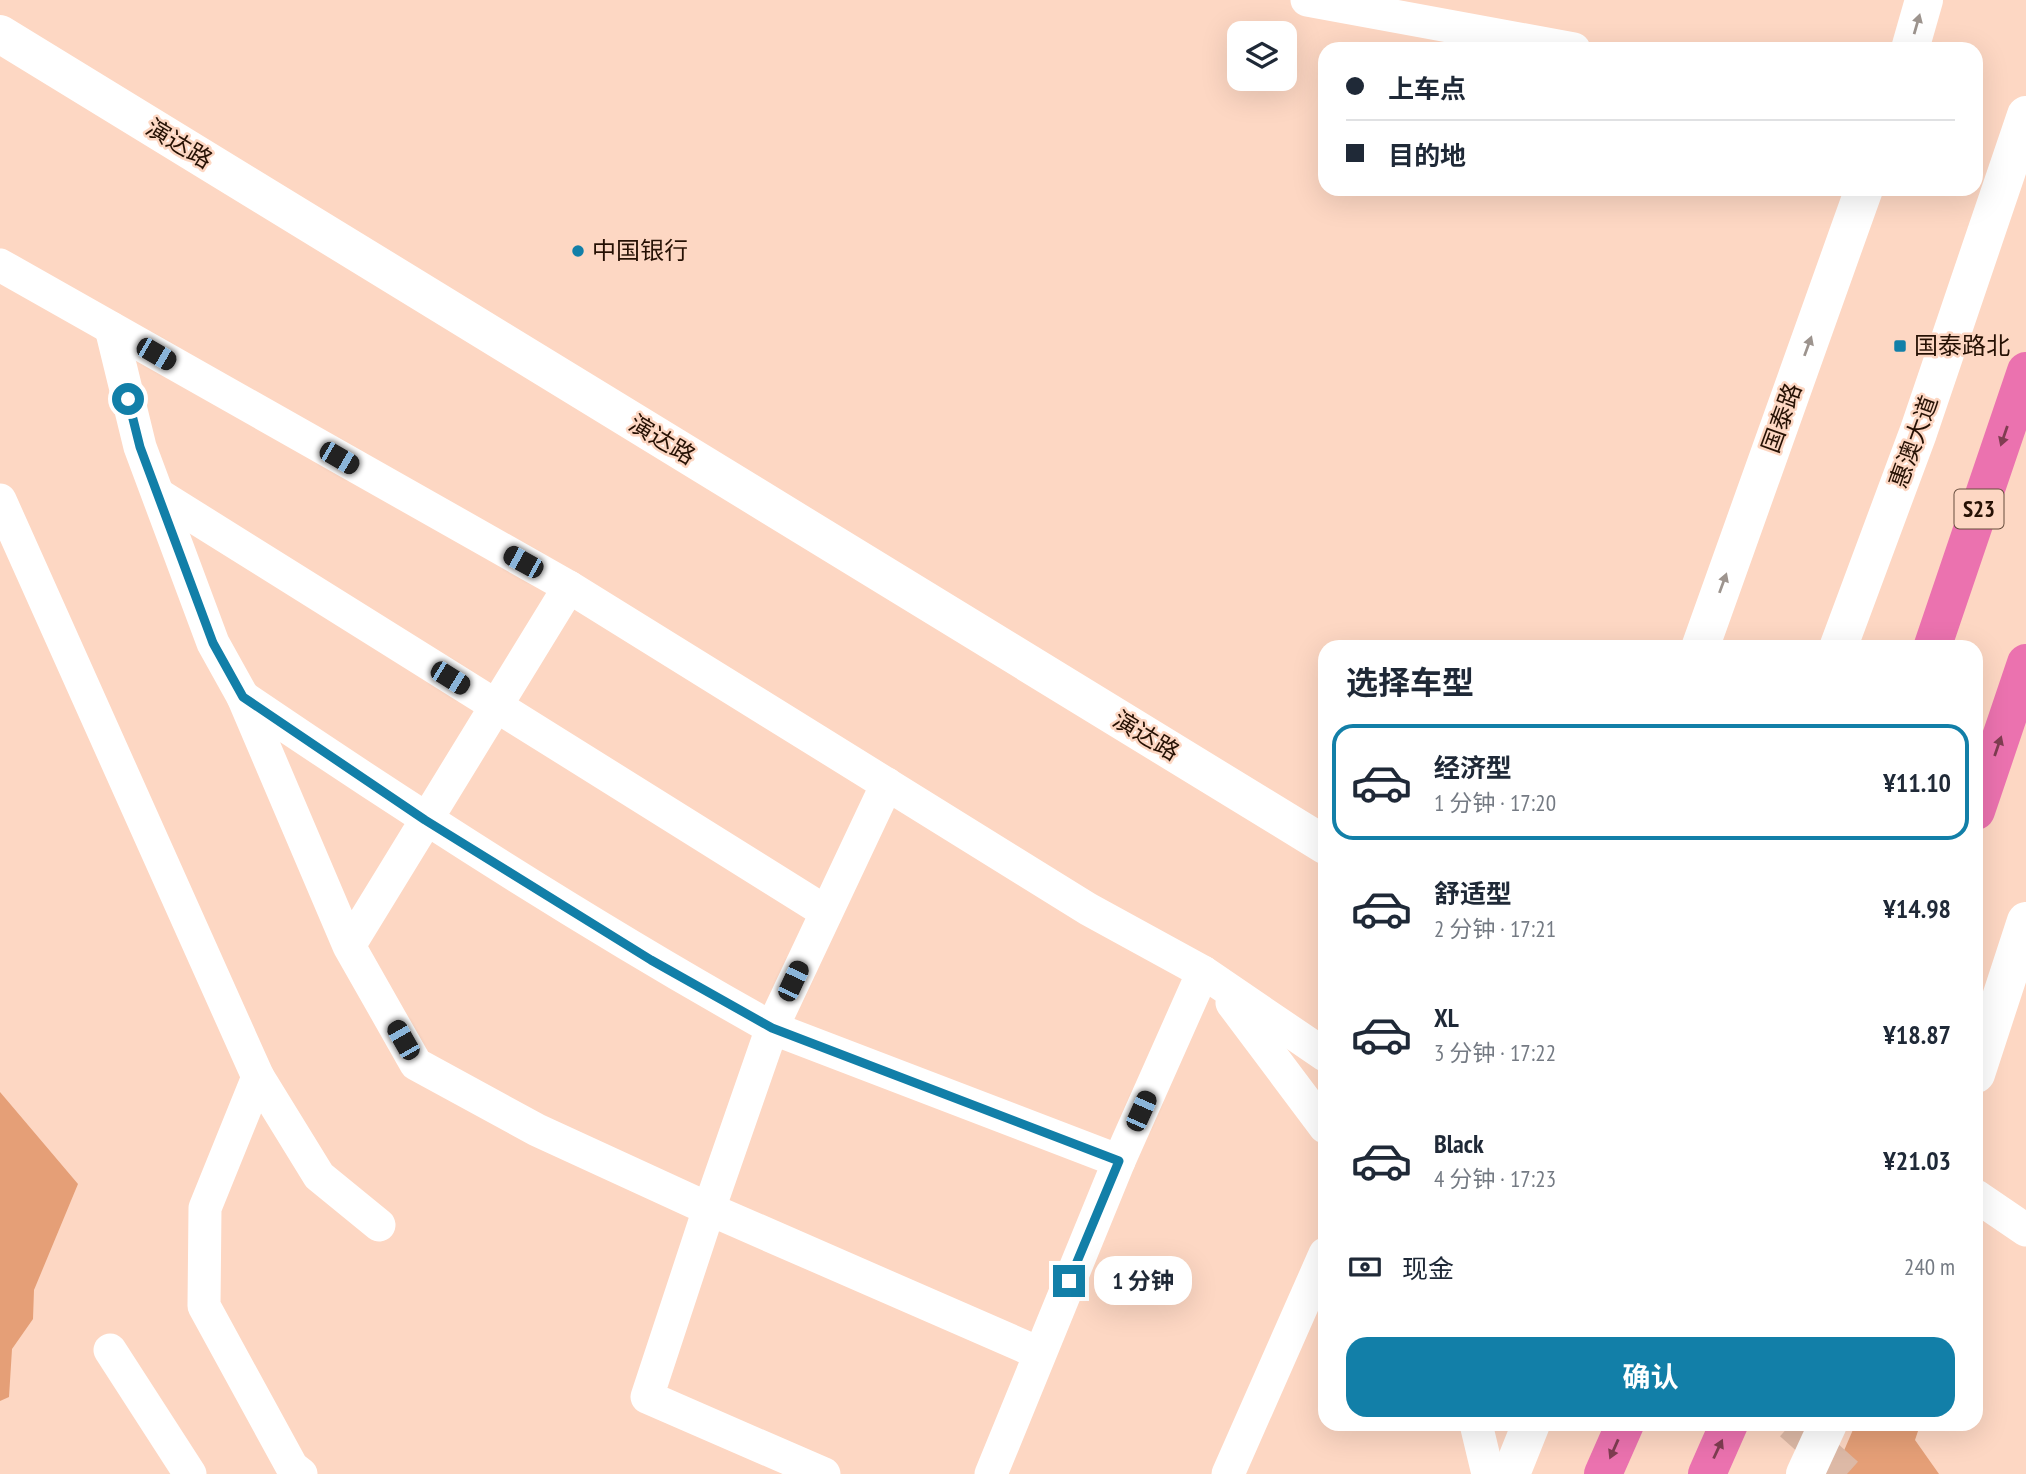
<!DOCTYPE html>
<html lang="zh">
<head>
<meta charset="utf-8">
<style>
	:root { --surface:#fff; --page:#f6f6f7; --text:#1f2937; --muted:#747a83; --line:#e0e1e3; --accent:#127fa8 }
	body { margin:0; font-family:"PT Sans Narrow","Noto Sans SC",sans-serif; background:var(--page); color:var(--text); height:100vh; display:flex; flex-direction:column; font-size:26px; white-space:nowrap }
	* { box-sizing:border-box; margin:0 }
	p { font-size:23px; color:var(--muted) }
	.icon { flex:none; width:38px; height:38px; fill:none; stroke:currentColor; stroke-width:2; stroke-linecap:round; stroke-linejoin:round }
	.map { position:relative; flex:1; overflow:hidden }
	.drawer { position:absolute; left:1318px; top:640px; width:665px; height:791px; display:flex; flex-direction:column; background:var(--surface); border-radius:21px; box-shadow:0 7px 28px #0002 }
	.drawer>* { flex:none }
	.top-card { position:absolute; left:1318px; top:42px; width:665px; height:154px; border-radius:21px; box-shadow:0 7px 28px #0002; display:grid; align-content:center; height:154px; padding:0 28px; background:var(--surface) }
	.buttons { position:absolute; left:1227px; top:21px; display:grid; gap:14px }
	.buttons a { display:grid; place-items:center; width:70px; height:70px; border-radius:14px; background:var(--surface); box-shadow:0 7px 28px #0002; font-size:35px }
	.end { position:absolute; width:32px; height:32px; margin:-16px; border:9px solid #127fa8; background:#fff; box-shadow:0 0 0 4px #fff }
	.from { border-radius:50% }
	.bubble { position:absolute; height:49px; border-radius:21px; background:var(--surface); box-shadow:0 7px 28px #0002; font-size:23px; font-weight:700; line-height:49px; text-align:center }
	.car { position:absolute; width:21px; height:42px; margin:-21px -10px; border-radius:9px; box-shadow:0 0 5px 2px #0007; background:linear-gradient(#222 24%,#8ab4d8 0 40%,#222 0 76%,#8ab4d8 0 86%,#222 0) }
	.top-card b { display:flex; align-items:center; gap:24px; height:66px; font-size:26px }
	.top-card b+b { border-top:2px solid var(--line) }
	.top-card i { width:18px; height:18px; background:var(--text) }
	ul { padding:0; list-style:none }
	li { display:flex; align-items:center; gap:21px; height:116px; margin:0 14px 10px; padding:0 14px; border:4px solid transparent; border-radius:21px }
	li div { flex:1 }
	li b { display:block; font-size:26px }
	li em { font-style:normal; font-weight:700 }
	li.active { border-color:var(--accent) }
	li>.icon { width:63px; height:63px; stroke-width:1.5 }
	h2 { padding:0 28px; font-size:32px; line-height:84px }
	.pay { display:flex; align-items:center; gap:18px; height:77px; padding:0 28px; font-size:26px }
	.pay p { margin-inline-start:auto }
	.cta { display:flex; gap:14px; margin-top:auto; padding:14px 28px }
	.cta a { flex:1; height:80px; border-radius:21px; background:var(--accent); color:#fff; font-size:28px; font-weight:700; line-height:80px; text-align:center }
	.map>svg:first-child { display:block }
	.green { fill:#e59f77 }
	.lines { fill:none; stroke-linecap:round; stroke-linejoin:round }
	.street-tunnel { stroke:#ddb9a6; stroke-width:33; stroke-dasharray:33 17; stroke-linecap:butt }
	.street { stroke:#fff; stroke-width:33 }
	.secondary { stroke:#fff; stroke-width:38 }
	.highway { stroke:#eb72af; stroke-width:38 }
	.oneway { fill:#9d948e }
	.oneway2 { fill:#7f3d51 }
	.route { stroke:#127fa8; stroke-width:9 }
	.poi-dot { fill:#127fa8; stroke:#fdd7c3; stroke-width:2.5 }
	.labels { text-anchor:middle; stroke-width:5; stroke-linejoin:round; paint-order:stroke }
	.shield { fill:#fdd7c3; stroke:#664c3d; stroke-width:2 }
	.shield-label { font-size:23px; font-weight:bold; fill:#261104 }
	.street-label { font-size:24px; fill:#261104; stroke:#fdd7c3 }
	.poi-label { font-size:24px; fill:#261104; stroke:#fdd7c3; text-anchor:start }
</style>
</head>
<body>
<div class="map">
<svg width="2026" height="1474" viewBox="0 0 2026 1474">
	<rect width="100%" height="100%" fill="#fdd7c3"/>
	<g class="green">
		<path d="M0,1092L78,1184L34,1290L33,1319L12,1349L9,1397L0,1401Z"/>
		<path d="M1855,1425H1920L1915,1440L1939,1474H1834Z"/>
	</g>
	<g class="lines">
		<path class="street-tunnel" d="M1791,1424L1847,1474"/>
		<g class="street">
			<path d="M1307,0L1574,49"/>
			<path d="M0,265L569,587L1088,909L1203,972L1325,1055"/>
			<path d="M111,328L140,447L213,643L243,697"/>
			<path d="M159,495L826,912"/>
			<path d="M0,500L258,1077L205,1208L204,1306L292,1467L301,1474"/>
			<path d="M887,784L772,1028L1119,1161"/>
			<path d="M349,946L416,1064L537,1130L709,1209L772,1028C590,926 415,814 243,697L349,946L569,587"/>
			<path d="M1232,1003L1325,1127"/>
			<path d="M258,1077L319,1176L379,1225"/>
			<path d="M1976,1196L2026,1230"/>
			<path d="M110,1350L190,1474"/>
			<path d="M1476,1424L1488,1474"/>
			<path d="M824,1474L647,1397L709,1209L1039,1353"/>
			<path d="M991,1474L1119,1161L1203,972"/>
			<path d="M1228,1474L1325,1254"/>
		</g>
		<g class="secondary">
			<path d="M0,34L1325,845"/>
			<path d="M1910,49L1924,0"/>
			<path d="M1700,648L1864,189"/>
			<path d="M1838,648L1918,433L2026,115"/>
			<path d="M1976,1074L2026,921"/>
			<path d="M1511,1474L1531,1424"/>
			<path d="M1805,1474L1828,1424"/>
		</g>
		<g class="highway">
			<path d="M1932,648L2026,371"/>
			<path d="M1976,811L2026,663"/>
			<path d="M1603,1474L1625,1424"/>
			<path d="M1707,1474L1729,1424"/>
		</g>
	</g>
	<defs><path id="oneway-solid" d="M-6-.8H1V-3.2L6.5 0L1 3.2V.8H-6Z" transform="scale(1.75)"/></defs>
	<g class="oneway">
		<use href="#oneway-solid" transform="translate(1917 24) rotate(-74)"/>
		<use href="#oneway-solid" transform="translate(1808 346) rotate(-70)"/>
		<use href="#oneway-solid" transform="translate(1723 583) rotate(-70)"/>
	</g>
	<g class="oneway2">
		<use href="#oneway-solid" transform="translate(2004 436) rotate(109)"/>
		<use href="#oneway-solid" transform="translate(1998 746) rotate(-71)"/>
		<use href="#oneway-solid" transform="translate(1614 1449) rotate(114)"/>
		<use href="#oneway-solid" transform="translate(1718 1449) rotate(-65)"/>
	</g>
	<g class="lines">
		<path class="route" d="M128,399L140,447L213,643L243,697L425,820L651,960L772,1028L1119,1161L1069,1281"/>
	</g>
	<g class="poi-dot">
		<circle cx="578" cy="251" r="7"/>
		<rect x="1893" y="339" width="14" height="14" rx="3.5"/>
	</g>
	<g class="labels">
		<rect class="shield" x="1954.5" y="489.5" width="49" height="39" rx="5"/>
		<g class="shield-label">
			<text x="1979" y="517">S23</text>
		</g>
		<g class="street-label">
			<text transform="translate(179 144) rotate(31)" y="8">演达路</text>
			<text transform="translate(1782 418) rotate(-70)" y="8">国泰路</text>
			<text transform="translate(662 440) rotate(31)" y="8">演达路</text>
			<text transform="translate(1914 442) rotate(-70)" y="8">惠澳大道</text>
			<text transform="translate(1146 736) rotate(31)" y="8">演达路</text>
		</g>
		<g class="poi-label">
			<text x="592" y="259">中国银行</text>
			<text x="1914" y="354">国泰路北</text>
		</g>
	</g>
</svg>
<div class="buttons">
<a><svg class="icon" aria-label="layers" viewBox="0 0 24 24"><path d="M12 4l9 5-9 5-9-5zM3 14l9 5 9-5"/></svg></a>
</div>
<i class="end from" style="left:128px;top:399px"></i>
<i class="end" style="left:1069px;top:1281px"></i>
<div class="bubble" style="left:1094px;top:1256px;width:98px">1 分钟</div>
<i class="car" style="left:156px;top:354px;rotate:120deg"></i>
<i class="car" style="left:339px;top:458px;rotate:120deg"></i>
<i class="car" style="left:523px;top:562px;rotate:299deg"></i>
<i class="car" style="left:450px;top:678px;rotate:122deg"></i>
<i class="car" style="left:793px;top:981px;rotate:25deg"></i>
<i class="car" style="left:403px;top:1040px;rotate:330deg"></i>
<i class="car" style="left:1141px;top:1111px;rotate:24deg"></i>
<div class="top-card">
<b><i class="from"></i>上车点</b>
<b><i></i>目的地</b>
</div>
<section class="drawer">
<h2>选择车型</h2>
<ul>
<li class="active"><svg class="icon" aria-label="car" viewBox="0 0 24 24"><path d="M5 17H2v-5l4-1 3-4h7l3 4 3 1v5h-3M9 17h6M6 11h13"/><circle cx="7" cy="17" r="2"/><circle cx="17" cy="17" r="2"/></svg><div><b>经济型</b><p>1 分钟 · 17:20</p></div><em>¥11.10</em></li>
<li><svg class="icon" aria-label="car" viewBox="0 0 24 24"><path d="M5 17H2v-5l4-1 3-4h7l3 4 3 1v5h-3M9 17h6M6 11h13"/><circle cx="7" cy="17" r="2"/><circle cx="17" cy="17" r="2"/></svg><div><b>舒适型</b><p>2 分钟 · 17:21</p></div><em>¥14.98</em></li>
<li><svg class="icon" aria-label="car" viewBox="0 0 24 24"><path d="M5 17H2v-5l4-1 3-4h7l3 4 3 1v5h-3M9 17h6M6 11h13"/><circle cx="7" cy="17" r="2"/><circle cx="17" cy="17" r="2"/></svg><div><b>XL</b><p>3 分钟 · 17:22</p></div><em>¥18.87</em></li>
<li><svg class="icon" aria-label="car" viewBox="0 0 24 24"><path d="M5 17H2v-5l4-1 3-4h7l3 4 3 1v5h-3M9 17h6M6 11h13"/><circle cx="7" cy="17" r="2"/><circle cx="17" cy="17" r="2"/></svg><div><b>Black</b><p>4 分钟 · 17:23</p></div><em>¥21.03</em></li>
</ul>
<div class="pay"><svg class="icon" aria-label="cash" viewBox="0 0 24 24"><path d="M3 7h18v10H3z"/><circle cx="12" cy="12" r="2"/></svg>现金<p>240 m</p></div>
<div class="cta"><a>确认</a></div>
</section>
</div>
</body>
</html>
